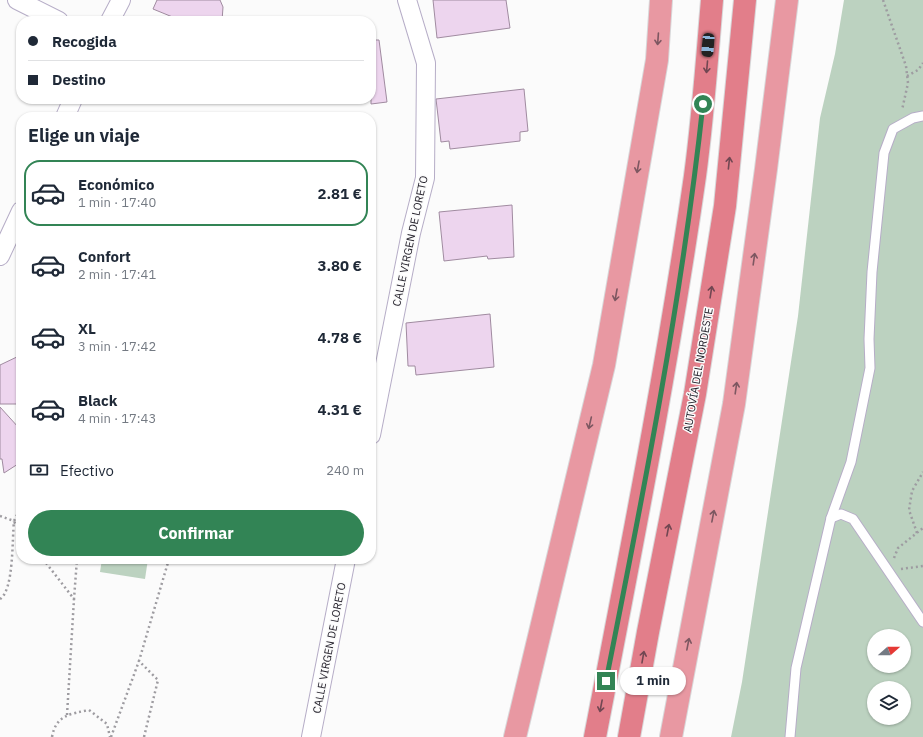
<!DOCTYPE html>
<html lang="es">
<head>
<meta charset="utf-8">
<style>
	:root { --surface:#fff; --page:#f6f6f7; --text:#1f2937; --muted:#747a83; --line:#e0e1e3; --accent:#328455 }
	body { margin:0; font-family:"IBM Plex Sans",sans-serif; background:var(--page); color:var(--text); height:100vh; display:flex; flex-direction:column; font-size:15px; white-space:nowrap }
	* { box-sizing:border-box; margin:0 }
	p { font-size:13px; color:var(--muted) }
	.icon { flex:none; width:22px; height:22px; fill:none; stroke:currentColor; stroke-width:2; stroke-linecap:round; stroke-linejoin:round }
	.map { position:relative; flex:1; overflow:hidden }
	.panel { position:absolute; left:16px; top:112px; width:360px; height:452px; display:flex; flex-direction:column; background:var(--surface); border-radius:16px; box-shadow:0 1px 3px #0004 }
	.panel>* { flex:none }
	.hud { position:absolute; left:16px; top:16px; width:360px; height:88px; border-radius:16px; box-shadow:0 1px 3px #0004; display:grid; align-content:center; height:88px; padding:0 12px; background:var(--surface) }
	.needle { width:26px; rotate:69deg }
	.controls { position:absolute; left:867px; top:629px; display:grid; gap:8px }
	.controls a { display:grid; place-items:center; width:44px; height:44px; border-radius:50%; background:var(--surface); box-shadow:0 1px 3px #0004; font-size:20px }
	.end { position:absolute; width:18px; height:18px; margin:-9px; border:5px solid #328455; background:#fff; box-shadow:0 0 0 2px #fff }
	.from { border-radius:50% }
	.bubble { position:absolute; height:28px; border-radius:14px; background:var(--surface); box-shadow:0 1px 3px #0004; font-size:13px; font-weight:800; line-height:28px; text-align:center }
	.car { position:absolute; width:12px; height:24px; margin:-12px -6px; border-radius:5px; box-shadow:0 0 3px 1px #0007; background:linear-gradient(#222 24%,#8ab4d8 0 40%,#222 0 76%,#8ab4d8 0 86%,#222 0) }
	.hud b { display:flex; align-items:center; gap:14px; height:38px; font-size:15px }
	.hud b+b { border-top:1px solid var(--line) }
	.hud i { width:10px; height:10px; background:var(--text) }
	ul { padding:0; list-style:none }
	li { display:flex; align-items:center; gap:12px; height:66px; margin:0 8px 6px; padding:0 4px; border:2px solid transparent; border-radius:16px }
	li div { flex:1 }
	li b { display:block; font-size:15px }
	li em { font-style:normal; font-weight:800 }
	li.current { border-color:var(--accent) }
	li>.icon { width:36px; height:36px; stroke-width:1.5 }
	h2 { padding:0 12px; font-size:18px; line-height:48px }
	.pay { display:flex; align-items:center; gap:10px; height:44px; padding:0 12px; font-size:15px }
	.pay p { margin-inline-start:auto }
	.action { display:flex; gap:8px; margin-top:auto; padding:8px 12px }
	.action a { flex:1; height:46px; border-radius:24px; background:var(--accent); color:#fff; font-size:16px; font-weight:800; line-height:46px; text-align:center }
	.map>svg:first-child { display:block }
	.green { fill:#bcd2c0; fill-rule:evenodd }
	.building { fill:#edd5ee; stroke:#a08ba0 }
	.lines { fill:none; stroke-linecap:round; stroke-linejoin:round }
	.service-casing { stroke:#b6adc7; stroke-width:11 }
	.minor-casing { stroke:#b6adc7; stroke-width:20 }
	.trunk-casing { stroke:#d8d7d9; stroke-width:24 }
	.motorway-casing { stroke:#d8d7d9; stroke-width:24 }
	.path { stroke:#9e9ca1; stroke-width:2.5; stroke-dasharray:2 3; stroke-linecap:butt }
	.service { stroke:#fff; stroke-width:9 }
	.minor { stroke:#fff; stroke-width:18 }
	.trunk { stroke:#e898a2; stroke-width:22 }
	.motorway { stroke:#e27e8a; stroke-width:22 }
	.oneway { stroke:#7d5761 }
	.oneway2 { stroke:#714752 }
	.route { stroke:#328455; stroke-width:5 }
	.labels { text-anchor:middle; stroke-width:3; stroke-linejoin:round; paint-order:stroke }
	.street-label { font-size:11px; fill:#25222c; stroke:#fbfbfb }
</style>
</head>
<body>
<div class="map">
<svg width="923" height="737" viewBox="0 0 923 737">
	<rect width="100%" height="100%" fill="#fbfbfb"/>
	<g class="green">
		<path d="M844,0H923V737H731L742,682L798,316L820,118L835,54ZM874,636H904V666H874ZM874,688H904V718H874Z"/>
		<path d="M102,559H148L145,579L100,572Z"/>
	</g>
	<g class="building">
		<path d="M157,0H220L223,7L222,21H174L175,18L153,9Z"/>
		<path d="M433,0H506L510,28L437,38Z"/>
		<path d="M371,40H379L387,102L371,104Z"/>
		<path d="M524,89L528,131L520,132V141L450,149L449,141L441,142L436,99Z"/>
		<path d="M512,205L514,257L488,259L487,256L444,261L439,212Z"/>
		<path d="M490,314L494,367L416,375L415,366H408L406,323Z"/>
		<path d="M21,355V404H0V365Z"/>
		<path d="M0,407L19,428L21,433V460L18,464L4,473L2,459H0Z"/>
	</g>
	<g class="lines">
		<defs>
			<g id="service">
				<path d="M831,518L841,514L853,519L923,622"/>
				<path d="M790,737L796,668L831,518L851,462L870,368L869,339L872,272L884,153L893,129L913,118L923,116"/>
			</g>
			<g id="minor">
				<path d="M17,0L59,21"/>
				<path d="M110,21L121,0"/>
				<path d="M65,117L73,99"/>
				<path d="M0,256L21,211"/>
				<path d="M371,435L411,233L425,178L426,63L407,0"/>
				<path d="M311,737L346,559"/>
			</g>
			<g id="trunk">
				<path d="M515,737L604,365L657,60L661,0"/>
				<path d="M671,737L734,404L766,169L787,0"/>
			</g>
			<g id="motorway">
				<path d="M595,737C631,550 668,364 695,176C703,117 707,59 712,0"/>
				<path d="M629,737L648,632L695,394L725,206L745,0"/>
			</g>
		</defs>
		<use href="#service" class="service-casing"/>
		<use href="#minor" class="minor-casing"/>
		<use href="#trunk" class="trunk-casing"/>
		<use href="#motorway" class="motorway-casing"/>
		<g class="path">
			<path d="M883,0L906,66L908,83L902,110"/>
			<path d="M907,76L918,70L923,63"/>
			<path d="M0,516L14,521L21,507"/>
			<path d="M14,522L21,531"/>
			<path d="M917,533L909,510L912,491L923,472"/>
			<path d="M894,558L898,548L923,528"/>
			<path d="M43,559L74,599L77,559"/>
			<path d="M901,569L923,566"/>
			<path d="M0,599C14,590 12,539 14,521"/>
			<path d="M67,715L74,599"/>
			<path d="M52,737C56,715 70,714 89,710L107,724L110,737"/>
			<path d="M111,737L139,661"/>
			<path d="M144,737L158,680L139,661L169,559"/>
		</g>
		<use href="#service" class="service"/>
		<use href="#minor" class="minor"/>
		<use href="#trunk" class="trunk"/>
		<use href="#motorway" class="motorway"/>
	</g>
	<defs><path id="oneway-shaft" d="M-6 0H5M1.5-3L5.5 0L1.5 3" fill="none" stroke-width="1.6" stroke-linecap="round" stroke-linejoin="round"/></defs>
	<g class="oneway">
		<use href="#oneway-shaft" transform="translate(658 39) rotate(94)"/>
		<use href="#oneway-shaft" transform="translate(638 167) rotate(100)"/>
		<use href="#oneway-shaft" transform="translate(754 259) rotate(-82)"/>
		<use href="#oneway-shaft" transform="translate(616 295) rotate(100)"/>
		<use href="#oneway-shaft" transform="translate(736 388) rotate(-82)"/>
		<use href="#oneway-shaft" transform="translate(590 423) rotate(103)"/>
		<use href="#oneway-shaft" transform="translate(713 516) rotate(-79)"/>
		<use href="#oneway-shaft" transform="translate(688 644) rotate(-79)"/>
	</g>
	<g class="oneway2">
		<use href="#oneway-shaft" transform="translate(707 67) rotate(95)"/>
		<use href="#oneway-shaft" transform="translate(729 163) rotate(-84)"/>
		<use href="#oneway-shaft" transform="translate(711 292) rotate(-81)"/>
		<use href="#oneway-shaft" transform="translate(668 530) rotate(-79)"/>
		<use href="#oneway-shaft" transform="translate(643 657) rotate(-80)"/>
		<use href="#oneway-shaft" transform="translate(601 706) rotate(101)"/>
	</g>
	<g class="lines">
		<path class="route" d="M606,681C644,490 682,298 703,104"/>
	</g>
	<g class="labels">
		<g class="street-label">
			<text transform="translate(410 241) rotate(-78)" y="4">CALLE VIRGEN DE LORETO</text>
			<text transform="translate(698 370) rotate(-80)" y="4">AUTOVÍA DEL NORDESTE</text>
			<text transform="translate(329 648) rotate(-79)" y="4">CALLE VIRGEN DE LORETO</text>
		</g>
	</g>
</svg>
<div class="controls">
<a><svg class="needle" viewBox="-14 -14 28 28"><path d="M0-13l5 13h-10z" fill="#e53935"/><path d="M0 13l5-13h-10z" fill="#747a83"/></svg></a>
<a><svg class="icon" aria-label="layers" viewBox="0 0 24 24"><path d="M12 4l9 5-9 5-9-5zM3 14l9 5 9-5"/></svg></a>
</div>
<i class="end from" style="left:703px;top:104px"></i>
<i class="end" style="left:606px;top:681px"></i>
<div class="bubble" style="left:620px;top:667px;width:66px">1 min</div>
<i class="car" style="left:708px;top:45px;rotate:185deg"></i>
<div class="hud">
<b><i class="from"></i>Recogida</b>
<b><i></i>Destino</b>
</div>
<section class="panel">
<h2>Elige un viaje</h2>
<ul>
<li class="current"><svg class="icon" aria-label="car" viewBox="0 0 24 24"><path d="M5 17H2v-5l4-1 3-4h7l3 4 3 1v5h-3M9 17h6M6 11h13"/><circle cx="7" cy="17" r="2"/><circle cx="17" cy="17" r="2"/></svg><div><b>Económico</b><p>1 min · 17:40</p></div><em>2.81 €</em></li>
<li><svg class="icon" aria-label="car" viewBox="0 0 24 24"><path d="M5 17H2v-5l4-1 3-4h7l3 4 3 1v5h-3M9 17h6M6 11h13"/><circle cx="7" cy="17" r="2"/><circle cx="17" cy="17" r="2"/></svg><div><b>Confort</b><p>2 min · 17:41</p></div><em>3.80 €</em></li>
<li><svg class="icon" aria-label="car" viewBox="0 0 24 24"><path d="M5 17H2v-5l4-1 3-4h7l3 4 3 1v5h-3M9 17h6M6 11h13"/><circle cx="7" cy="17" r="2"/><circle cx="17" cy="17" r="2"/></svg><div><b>XL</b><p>3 min · 17:42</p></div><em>4.78 €</em></li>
<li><svg class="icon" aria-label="car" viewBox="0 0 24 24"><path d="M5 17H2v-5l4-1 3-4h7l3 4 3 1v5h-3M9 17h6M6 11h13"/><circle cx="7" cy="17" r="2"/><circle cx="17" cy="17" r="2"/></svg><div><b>Black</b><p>4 min · 17:43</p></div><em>4.31 €</em></li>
</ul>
<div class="pay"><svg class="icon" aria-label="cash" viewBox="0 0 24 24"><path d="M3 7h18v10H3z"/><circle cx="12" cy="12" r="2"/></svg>Efectivo<p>240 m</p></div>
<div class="action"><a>Confirmar</a></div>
</section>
</div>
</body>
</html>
